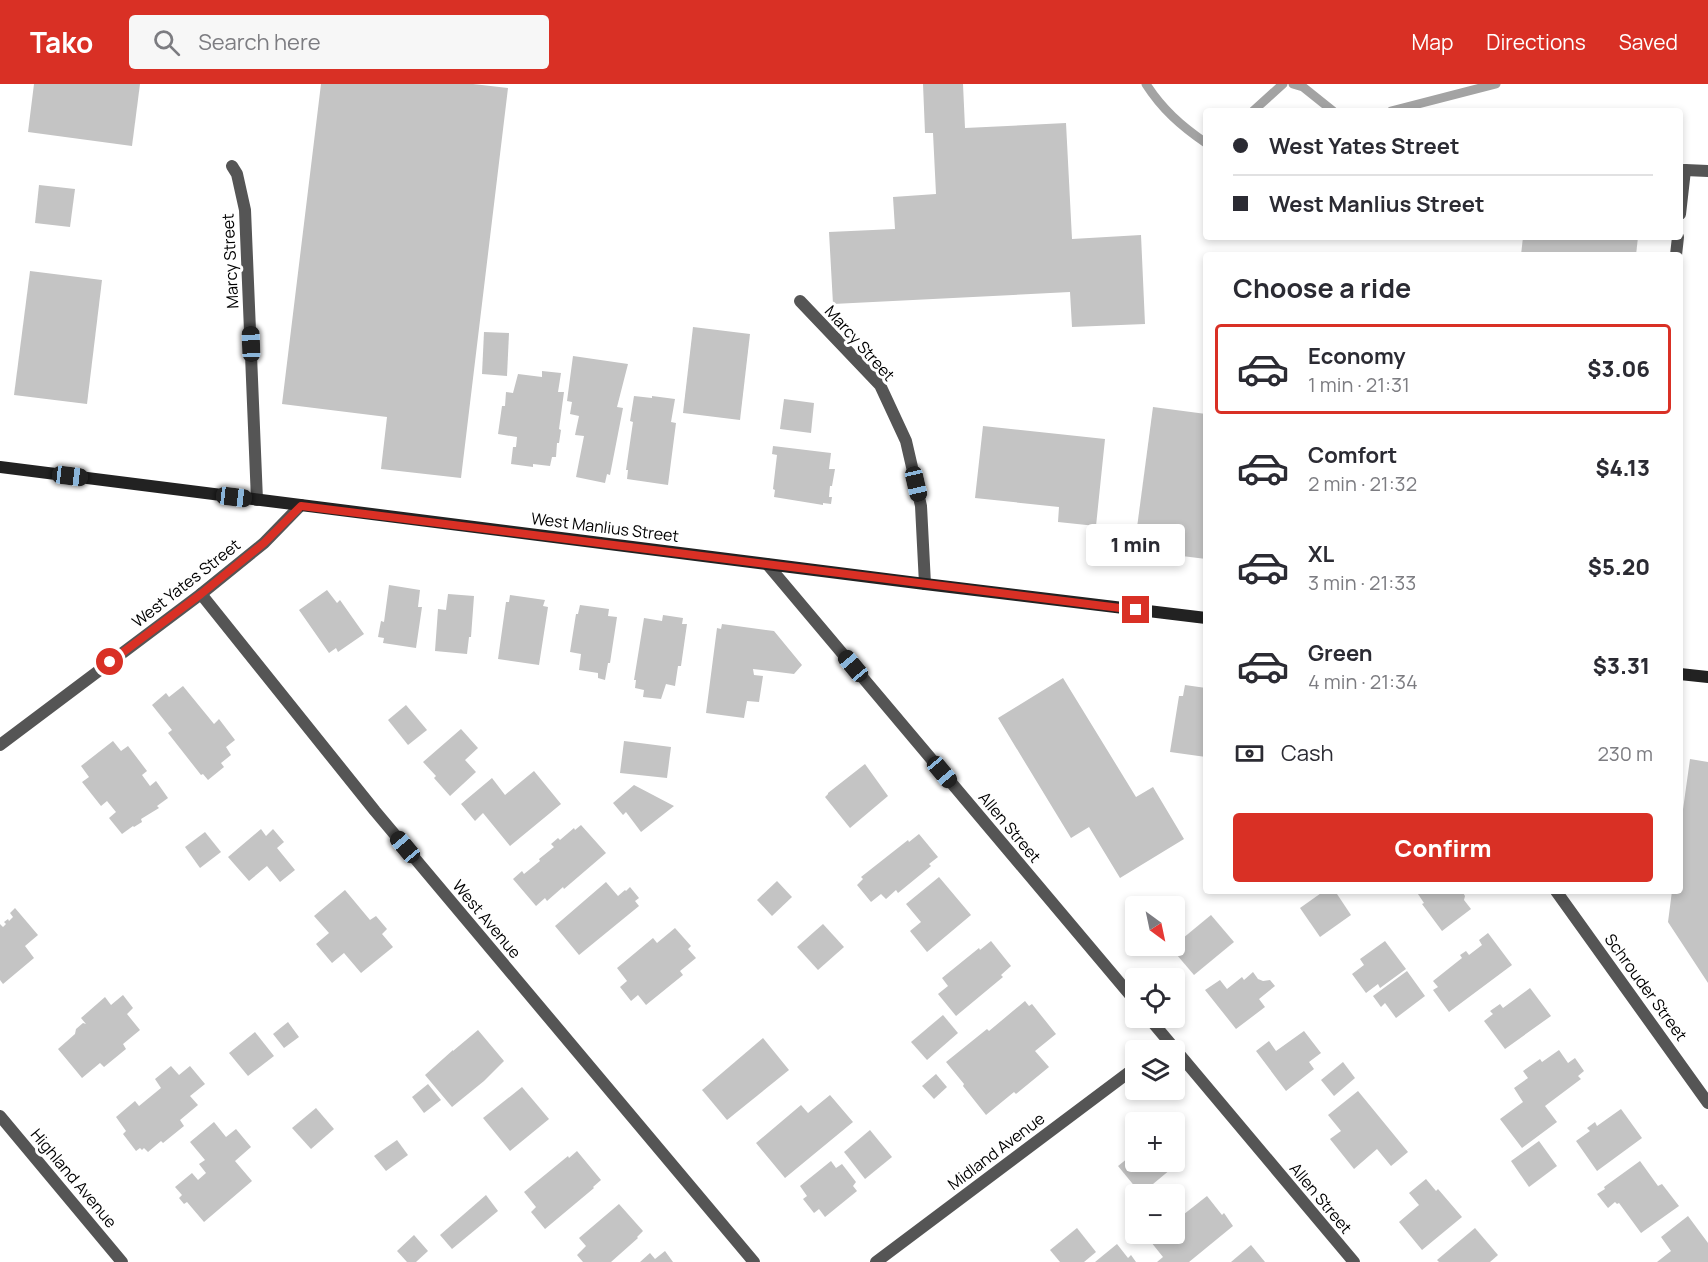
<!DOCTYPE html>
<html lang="en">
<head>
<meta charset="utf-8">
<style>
	:root { --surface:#fff; --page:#f7f7f7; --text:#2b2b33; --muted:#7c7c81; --line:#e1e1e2; --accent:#d93025 }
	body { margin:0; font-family:Manrope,sans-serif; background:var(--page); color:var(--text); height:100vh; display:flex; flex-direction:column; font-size:22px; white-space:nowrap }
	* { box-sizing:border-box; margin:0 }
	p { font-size:20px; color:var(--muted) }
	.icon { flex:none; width:33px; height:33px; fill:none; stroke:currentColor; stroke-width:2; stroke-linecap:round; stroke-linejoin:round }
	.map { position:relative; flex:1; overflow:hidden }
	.details { position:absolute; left:1203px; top:168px; width:480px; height:642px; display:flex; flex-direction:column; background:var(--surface); border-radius:6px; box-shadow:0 3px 9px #0003 }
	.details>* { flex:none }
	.top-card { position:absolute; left:1203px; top:24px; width:480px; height:132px; border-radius:6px; box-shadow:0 3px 9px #0003; display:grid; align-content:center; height:132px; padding:0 30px; background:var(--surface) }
	.needle { width:39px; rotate:147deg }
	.buttons { position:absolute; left:1125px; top:812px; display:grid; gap:12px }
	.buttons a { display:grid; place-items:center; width:60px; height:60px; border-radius:6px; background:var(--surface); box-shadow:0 3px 9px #0003; font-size:30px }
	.end { position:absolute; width:27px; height:27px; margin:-14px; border:8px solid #d93025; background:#fff; box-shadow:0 0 0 3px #fff }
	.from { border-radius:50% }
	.bubble { position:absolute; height:42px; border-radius:6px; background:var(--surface); box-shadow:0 3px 9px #0003; font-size:20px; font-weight:800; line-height:42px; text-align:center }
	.car { position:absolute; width:18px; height:36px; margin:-18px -9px; border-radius:8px; box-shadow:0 0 4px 2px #0007; background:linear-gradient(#222 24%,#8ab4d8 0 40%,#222 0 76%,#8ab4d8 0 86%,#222 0) }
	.top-card b { display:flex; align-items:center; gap:21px; height:57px; font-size:22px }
	.top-card b+b { border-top:2px solid var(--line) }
	.top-card i { width:15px; height:15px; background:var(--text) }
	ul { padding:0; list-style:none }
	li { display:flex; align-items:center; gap:18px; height:90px; margin:0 12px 9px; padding:0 18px; border:3px solid transparent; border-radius:6px }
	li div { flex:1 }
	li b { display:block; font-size:22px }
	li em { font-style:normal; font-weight:800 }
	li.active { border-color:var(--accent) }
	li>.icon { width:54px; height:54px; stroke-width:1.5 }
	h2 { padding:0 30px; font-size:27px; line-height:72px }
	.pay { display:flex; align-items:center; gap:15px; height:66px; padding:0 30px; font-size:22px }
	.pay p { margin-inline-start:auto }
	.cta { display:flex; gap:12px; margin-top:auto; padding:12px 30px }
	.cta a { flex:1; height:69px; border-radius:6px; background:var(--accent); color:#fff; font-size:24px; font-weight:800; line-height:69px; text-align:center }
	header { display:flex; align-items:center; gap:36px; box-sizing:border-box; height:84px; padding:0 30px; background:var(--accent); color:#fff }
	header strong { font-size:28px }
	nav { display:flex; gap:33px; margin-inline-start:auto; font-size:21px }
	.search { width:420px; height:54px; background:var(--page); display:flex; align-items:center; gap:15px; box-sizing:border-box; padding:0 21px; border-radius:6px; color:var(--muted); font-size:22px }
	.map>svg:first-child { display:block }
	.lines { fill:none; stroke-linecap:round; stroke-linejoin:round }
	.stream { stroke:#a3a3a3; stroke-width:9 }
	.building { fill:#c4c4c4 }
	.service { stroke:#555; stroke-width:12 }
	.minor { stroke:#555; stroke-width:12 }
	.secondary { stroke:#222; stroke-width:12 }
	.route { stroke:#d93025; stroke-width:8 }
	.labels { text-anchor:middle; stroke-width:6; stroke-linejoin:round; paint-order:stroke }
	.street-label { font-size:16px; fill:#000; stroke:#fff }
</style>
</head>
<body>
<header>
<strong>Tako</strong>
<div class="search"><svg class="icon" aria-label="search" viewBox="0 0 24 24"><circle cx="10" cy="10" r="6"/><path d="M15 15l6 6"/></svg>Search here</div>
<nav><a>Map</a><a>Directions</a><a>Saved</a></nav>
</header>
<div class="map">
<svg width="1708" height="1178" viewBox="0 0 1708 1178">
	<rect width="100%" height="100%" fill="#fff"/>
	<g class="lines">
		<g class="stream">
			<path d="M1146,0C1162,25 1181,42 1206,59"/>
			<path d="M1293,0L1303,3L1333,27"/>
			<path d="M1253,27L1283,0"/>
			<path d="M1391,27L1496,0"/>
		</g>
	</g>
	<g class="building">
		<path d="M34,0H140L132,62L28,48Z"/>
		<path d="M321,0H473L508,4L461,394L381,385L387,333L282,320Z"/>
		<path d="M923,0H963L965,44L1066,39L1072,155L1141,151L1145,240L1072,243L1070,208L833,220L829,148L895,145L893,113L936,110L933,49H925Z"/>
		<path d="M39,101L75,105L70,143L35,139Z"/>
		<path d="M1523,153H1638L1636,171H1521Z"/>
		<path d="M30,187L102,196L87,320L14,311Z"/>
		<path d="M693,243L750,250L740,336L683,329Z"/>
		<path d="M484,248L509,249L507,292L482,290Z"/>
		<path d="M573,272L628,280L617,323L623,324L610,391L607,390L605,399L576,393L584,352L575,351L579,332L570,330L572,318L567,317Z"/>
		<path d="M542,287L561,289L558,308H564L559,345L561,346L559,359H557L556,373H552L550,382L533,380V383L511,380L513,363H516L517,353L498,350L502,322H505L506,308L513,309L518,290L542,293Z"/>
		<path d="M634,312L652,314V312L675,315L671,338L676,339L668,401L627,395L628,386H626L633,338L630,337Z"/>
		<path d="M784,315L814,319L811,349L780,345Z"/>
		<path d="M1153,323L1206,330V475L1134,466Z"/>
		<path d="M983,342L1105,355L1096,442L1058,438L1059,423L975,414Z"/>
		<path d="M773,362L831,369L829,385H835L832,402H830L829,413H832L831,420L823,419V421L774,413L775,406L773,405L777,371L772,370Z"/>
		<path d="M389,501L420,506L418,523H422L416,564L383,559L384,554L378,553L381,537L384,538Z"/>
		<path d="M327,506L337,519L340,516L364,550L338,568L336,564L329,569L299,526Z"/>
		<path d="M448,510L474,512L471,553H469L467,570L435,567L438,525L446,526Z"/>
		<path d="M510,511L545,516L543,522L548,523L539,581L498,575L506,518H509Z"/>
		<path d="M580,521L609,525L608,532L617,533L610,579H608L605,596L598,594V589L579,586L581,570L570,568L576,530H578Z"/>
		<path d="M663,531L683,534L682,540H687L681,582H678L675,602L666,600L661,615L643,613L644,606L635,604L636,596H634L644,534L662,537Z"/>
		<path d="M722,540L774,547L802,581L794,590L753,585L754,591L763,592L759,618L747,617L744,634L706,629L717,544L721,545Z"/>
		<path d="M1063,594L1136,713L1153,703L1184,755L1120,794L1089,743L1071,754L998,634Z"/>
		<path d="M1185,601L1206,604V673L1170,668L1179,612H1183Z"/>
		<path d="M183,602L214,640L219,635L235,656L226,663L231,671L221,679L224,683L208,696L203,690L201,691L168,649L172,646L152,621L166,609L169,613Z"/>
		<path d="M406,621L427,646L408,661L388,636Z"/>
		<path d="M461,645L478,664L465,676L476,688L450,712L434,694L436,692L423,678Z"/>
		<path d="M113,657L121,667L128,662L147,687L142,691L150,702L156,697L168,714L157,722L159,724L141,735L142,738L134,743L133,742L122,750L109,734L116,728L107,717L101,722L82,698L89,693L81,682Z"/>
		<path d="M624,657L671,663L667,694L620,689Z"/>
		<path d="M1690,675L1708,678V899L1668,838L1672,807H1680V747Z"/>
		<path d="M865,680L888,712L850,744L825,713L828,710V709Z"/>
		<path d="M534,687L561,720L510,762L483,729L475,737L461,720L492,694L505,711Z"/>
		<path d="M634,701L674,722L641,748L626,728L623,731L613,719Z"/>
		<path d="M581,741L606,769L564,805L563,803L547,817L545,814L536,822L513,795L522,787L524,790L540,777L539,775L554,763L551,760L558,754L560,756L574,744L575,746Z"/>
		<path d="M261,745L266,752L273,745L284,758L277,764L295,786L280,798L267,782L249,797L228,773Z"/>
		<path d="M205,748L221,768L200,784L185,763Z"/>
		<path d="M919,750L938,773L929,780L931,782L898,809L896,806L886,815L881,810L871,818L857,801L863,795L861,793L908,756L909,758Z"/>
		<path d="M939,793L971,831L927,868L910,847L921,838L906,820Z"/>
		<path d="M777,797L792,813L772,832L757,816Z"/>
		<path d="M606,798L618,812L625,806L626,807L630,803L639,814L635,817L639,822L579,871L555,842Z"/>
		<path d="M345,806L370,836L376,832L387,845L382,850L393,863L361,889L344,869L332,879L316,860L329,849L314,832Z"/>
		<path d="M1324,807H1335L1351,831L1320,853L1300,824Z"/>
		<path d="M1416,807H1462L1465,812L1464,816L1471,825L1442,847L1422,820L1424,819Z"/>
		<path d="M15,824L38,851L25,862L34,874L3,900L0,896V840L3,843L6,840L4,838L8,835L9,837L13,833L10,829Z"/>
		<path d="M1211,831L1234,858L1194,891L1171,864Z"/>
		<path d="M823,840L844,863L818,886L797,863Z"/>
		<path d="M675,844L691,862L688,865L696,874L680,887L683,891L646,921L638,911L631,917L620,903L627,897L617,884L653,854L657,859Z"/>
		<path d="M1488,849L1512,881L1449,928L1433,906L1438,903L1433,897L1462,874L1460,871L1466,867L1469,871L1482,861L1479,856Z"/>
		<path d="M991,857L1011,882L1001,891L1003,893L956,932L938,910L948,902L942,894L979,864L980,866Z"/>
		<path d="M1385,857L1406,885L1380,904L1378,900L1366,909L1352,890L1364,881L1360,875Z"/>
		<path d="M1407,887L1425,912L1396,934L1385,919L1381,923L1373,912Z"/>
		<path d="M1253,888L1258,895L1263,897L1270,896L1275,902L1259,915L1265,923L1236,945L1205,906L1220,896L1227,905L1242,893L1244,896Z"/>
		<path d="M1530,904L1551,932L1505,965L1484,937L1493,930L1490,927L1500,920L1503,924Z"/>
		<path d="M123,911L133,924L127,930L140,946L123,960L126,965L104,983L100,979L82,994L58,965L75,950L76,945L83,939L86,940L81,934L105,913L111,921Z"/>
		<path d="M1025,917L1029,922L1032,920L1056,950L1035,967L1049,983L1016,1010L1014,1008L986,1031L963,1002L964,1000L946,978L987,945L989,947Z"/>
		<path d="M943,931L958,949L927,976L911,958Z"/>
		<path d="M288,938L299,953L284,964L273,950Z"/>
		<path d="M478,946L504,977L484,997L452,1023L425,991L453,966V967Z"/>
		<path d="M1304,947L1321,969L1309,978L1314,985L1286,1007L1256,967L1269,957L1276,967Z"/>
		<path d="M255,948L274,972L248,992L229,969Z"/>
		<path d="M763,954L789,986L727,1036L702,1006Z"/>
		<path d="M1559,966L1568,979L1575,974L1584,987L1578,992L1581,995L1545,1022L1557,1038L1522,1064L1500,1035L1523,1018L1514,1004L1528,994L1523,987L1540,975L1542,978Z"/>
		<path d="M1343,978L1355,994L1334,1012L1321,996Z"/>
		<path d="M171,982L179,991L190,982L205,1000L190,1012L198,1021L180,1036L184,1042L163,1059L161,1057L148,1068L144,1064L142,1066L140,1064L136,1067L123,1050L126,1047L116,1033L135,1017L139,1022L161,1004L155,995Z"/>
		<path d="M936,990L947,1003L934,1015L922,1002Z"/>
		<path d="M428,1000L441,1016L424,1029L412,1013Z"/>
		<path d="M522,1003L549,1035L510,1067L483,1034Z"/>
		<path d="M1358,1007L1408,1068L1391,1082L1377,1065L1354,1085L1330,1055L1341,1047L1328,1031Z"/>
		<path d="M830,1011L853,1038L785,1094L756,1059L801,1021L808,1029Z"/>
		<path d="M316,1024L334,1045L311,1065L292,1044Z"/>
		<path d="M1621,1025L1642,1054L1597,1087L1576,1057L1590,1047L1587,1044L1595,1038L1597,1042Z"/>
		<path d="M214,1038L226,1053L236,1045L251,1063L235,1077L252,1097L204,1138L187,1118L184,1120L179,1114L182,1111L175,1103L192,1089L198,1096L206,1089L199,1080L205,1076L190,1058Z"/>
		<path d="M870,1046L892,1073L865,1095L844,1068Z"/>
		<path d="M1136,1055V1077H1164L1171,1085L1141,1110L1118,1082L1133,1070L1127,1062Z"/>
		<path d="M397,1056L408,1071L386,1087L374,1072Z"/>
		<path d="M1539,1057L1557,1082L1529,1103L1511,1077Z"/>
		<path d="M577,1067L601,1096L593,1103L594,1104L545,1145L531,1128L536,1123L524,1108L568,1072L569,1074Z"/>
		<path d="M831,1077L836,1084L842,1080L856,1098L853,1102L857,1107L825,1133L819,1125L814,1129L803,1115L807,1112L800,1102Z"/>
		<path d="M1640,1077L1658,1102L1662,1100L1679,1122L1641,1149L1619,1119L1617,1120L1615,1118L1608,1124L1597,1110L1605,1105L1604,1103Z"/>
		<path d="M1426,1095L1436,1107L1438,1105L1462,1133L1422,1166L1399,1138L1419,1121L1409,1109Z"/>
		<path d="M486,1111L498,1127L452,1165L440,1151Z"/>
		<path d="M1207,1112L1222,1131L1224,1129L1233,1142L1189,1178H1157L1163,1173L1151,1158L1162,1149H1174V1138Z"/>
		<path d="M619,1120L643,1147L637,1153L638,1154L611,1178H583L577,1171L586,1162L579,1154Z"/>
		<path d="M1688,1132L1708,1159V1178H1657L1671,1167L1661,1153Z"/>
		<path d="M1077,1144L1096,1168L1084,1178H1060L1050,1166Z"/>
		<path d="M1475,1144L1498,1171L1490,1178H1439L1437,1176Z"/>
		<path d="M414,1151L428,1167L416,1178H407L397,1167Z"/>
		<path d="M1117,1160L1128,1174L1131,1171L1136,1178H1095Z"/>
		<path d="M1251,1161L1265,1178H1231Z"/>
		<path d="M665,1167L673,1178H640L650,1169L655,1175Z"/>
	</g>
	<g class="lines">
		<path class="service" d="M1685,86L1708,87"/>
		<g class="minor">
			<path d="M232,82L237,90L245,126L257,416"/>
			<path d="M1680,130L1685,86"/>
			<path d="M1676,171L1678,153"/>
			<path d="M800,217L880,301L906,357L921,422L925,500"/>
			<path d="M767,480L1136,918"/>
			<path d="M201,510L375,727L754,1178"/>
			<path d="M0,661L201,510L264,459L301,421"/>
			<path d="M1556,807L1708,1019"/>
			<path d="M1148,933L1354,1178"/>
			<path d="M0,1032L122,1178"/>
			<path d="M876,1178L1136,983"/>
		</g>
		<g class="secondary">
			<path d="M0,383L925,500L1206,534"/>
			<path d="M1680,590L1708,593"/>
		</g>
	</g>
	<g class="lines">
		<path class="route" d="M110,578L201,510L264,459L301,422L1136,526"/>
	</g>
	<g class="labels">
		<g class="street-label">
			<text transform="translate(230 177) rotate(-93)" y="6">Marcy Street</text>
			<text transform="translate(860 259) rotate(48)" y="6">Marcy Street</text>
			<text transform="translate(605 443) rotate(7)" y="6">West Manlius Street</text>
			<text transform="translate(186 499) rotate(-38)" y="6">West Yates Street</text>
			<text transform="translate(1010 743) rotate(50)" y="6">Allen Street</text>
			<text transform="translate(487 835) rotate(50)" y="6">West Avenue</text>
			<text transform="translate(1646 903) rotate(54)" y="6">Schrouder Street</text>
			<text transform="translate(996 1067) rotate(-37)" y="6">Midland Avenue</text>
			<text transform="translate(74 1094) rotate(50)" y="6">Highland Avenue</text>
			<text transform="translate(1321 1114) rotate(50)" y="6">Allen Street</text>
		</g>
	</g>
</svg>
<div class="buttons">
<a><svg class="needle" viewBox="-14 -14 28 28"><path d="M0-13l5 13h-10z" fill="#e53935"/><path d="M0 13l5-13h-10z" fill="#7c7c81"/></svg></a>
<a><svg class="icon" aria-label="locate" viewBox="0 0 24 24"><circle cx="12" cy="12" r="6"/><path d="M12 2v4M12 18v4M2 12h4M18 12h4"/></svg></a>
<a><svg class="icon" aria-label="layers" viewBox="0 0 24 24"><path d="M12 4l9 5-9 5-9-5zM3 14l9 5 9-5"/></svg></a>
<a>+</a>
<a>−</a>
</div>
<i class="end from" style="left:110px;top:578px"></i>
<i class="end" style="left:1136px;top:526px"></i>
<div class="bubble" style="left:1086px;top:440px;width:99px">1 min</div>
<i class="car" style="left:251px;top:260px;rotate:358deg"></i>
<i class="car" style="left:70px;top:392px;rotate:97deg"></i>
<i class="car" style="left:916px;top:400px;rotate:167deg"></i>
<i class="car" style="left:234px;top:413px;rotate:97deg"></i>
<i class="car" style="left:853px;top:582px;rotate:320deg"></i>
<i class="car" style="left:942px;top:688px;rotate:140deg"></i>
<i class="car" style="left:405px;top:763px;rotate:320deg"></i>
<div class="top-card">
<b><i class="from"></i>West Yates Street</b>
<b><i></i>West Manlius Street</b>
</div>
<section class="details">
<h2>Choose a ride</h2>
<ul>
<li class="active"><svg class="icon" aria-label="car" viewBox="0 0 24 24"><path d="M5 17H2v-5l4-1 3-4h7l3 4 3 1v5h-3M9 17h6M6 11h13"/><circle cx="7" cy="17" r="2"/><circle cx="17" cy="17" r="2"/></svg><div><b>Economy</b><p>1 min · 21:31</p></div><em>$3.06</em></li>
<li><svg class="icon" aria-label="car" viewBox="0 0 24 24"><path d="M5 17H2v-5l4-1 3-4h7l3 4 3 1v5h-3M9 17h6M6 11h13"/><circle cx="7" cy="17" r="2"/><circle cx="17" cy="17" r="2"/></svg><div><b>Comfort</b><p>2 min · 21:32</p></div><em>$4.13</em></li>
<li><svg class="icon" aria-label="car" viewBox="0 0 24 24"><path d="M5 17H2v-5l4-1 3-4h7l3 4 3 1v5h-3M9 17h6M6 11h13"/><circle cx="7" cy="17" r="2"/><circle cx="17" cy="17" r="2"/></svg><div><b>XL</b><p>3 min · 21:33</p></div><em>$5.20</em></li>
<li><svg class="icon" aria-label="car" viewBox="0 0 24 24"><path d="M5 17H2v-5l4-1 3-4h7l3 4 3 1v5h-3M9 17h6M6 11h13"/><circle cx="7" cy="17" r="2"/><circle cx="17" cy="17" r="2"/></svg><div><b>Green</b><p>4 min · 21:34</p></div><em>$3.31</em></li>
</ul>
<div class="pay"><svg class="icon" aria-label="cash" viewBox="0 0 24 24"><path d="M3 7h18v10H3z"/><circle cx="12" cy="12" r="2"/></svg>Cash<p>230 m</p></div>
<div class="cta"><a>Confirm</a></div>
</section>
</div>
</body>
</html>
